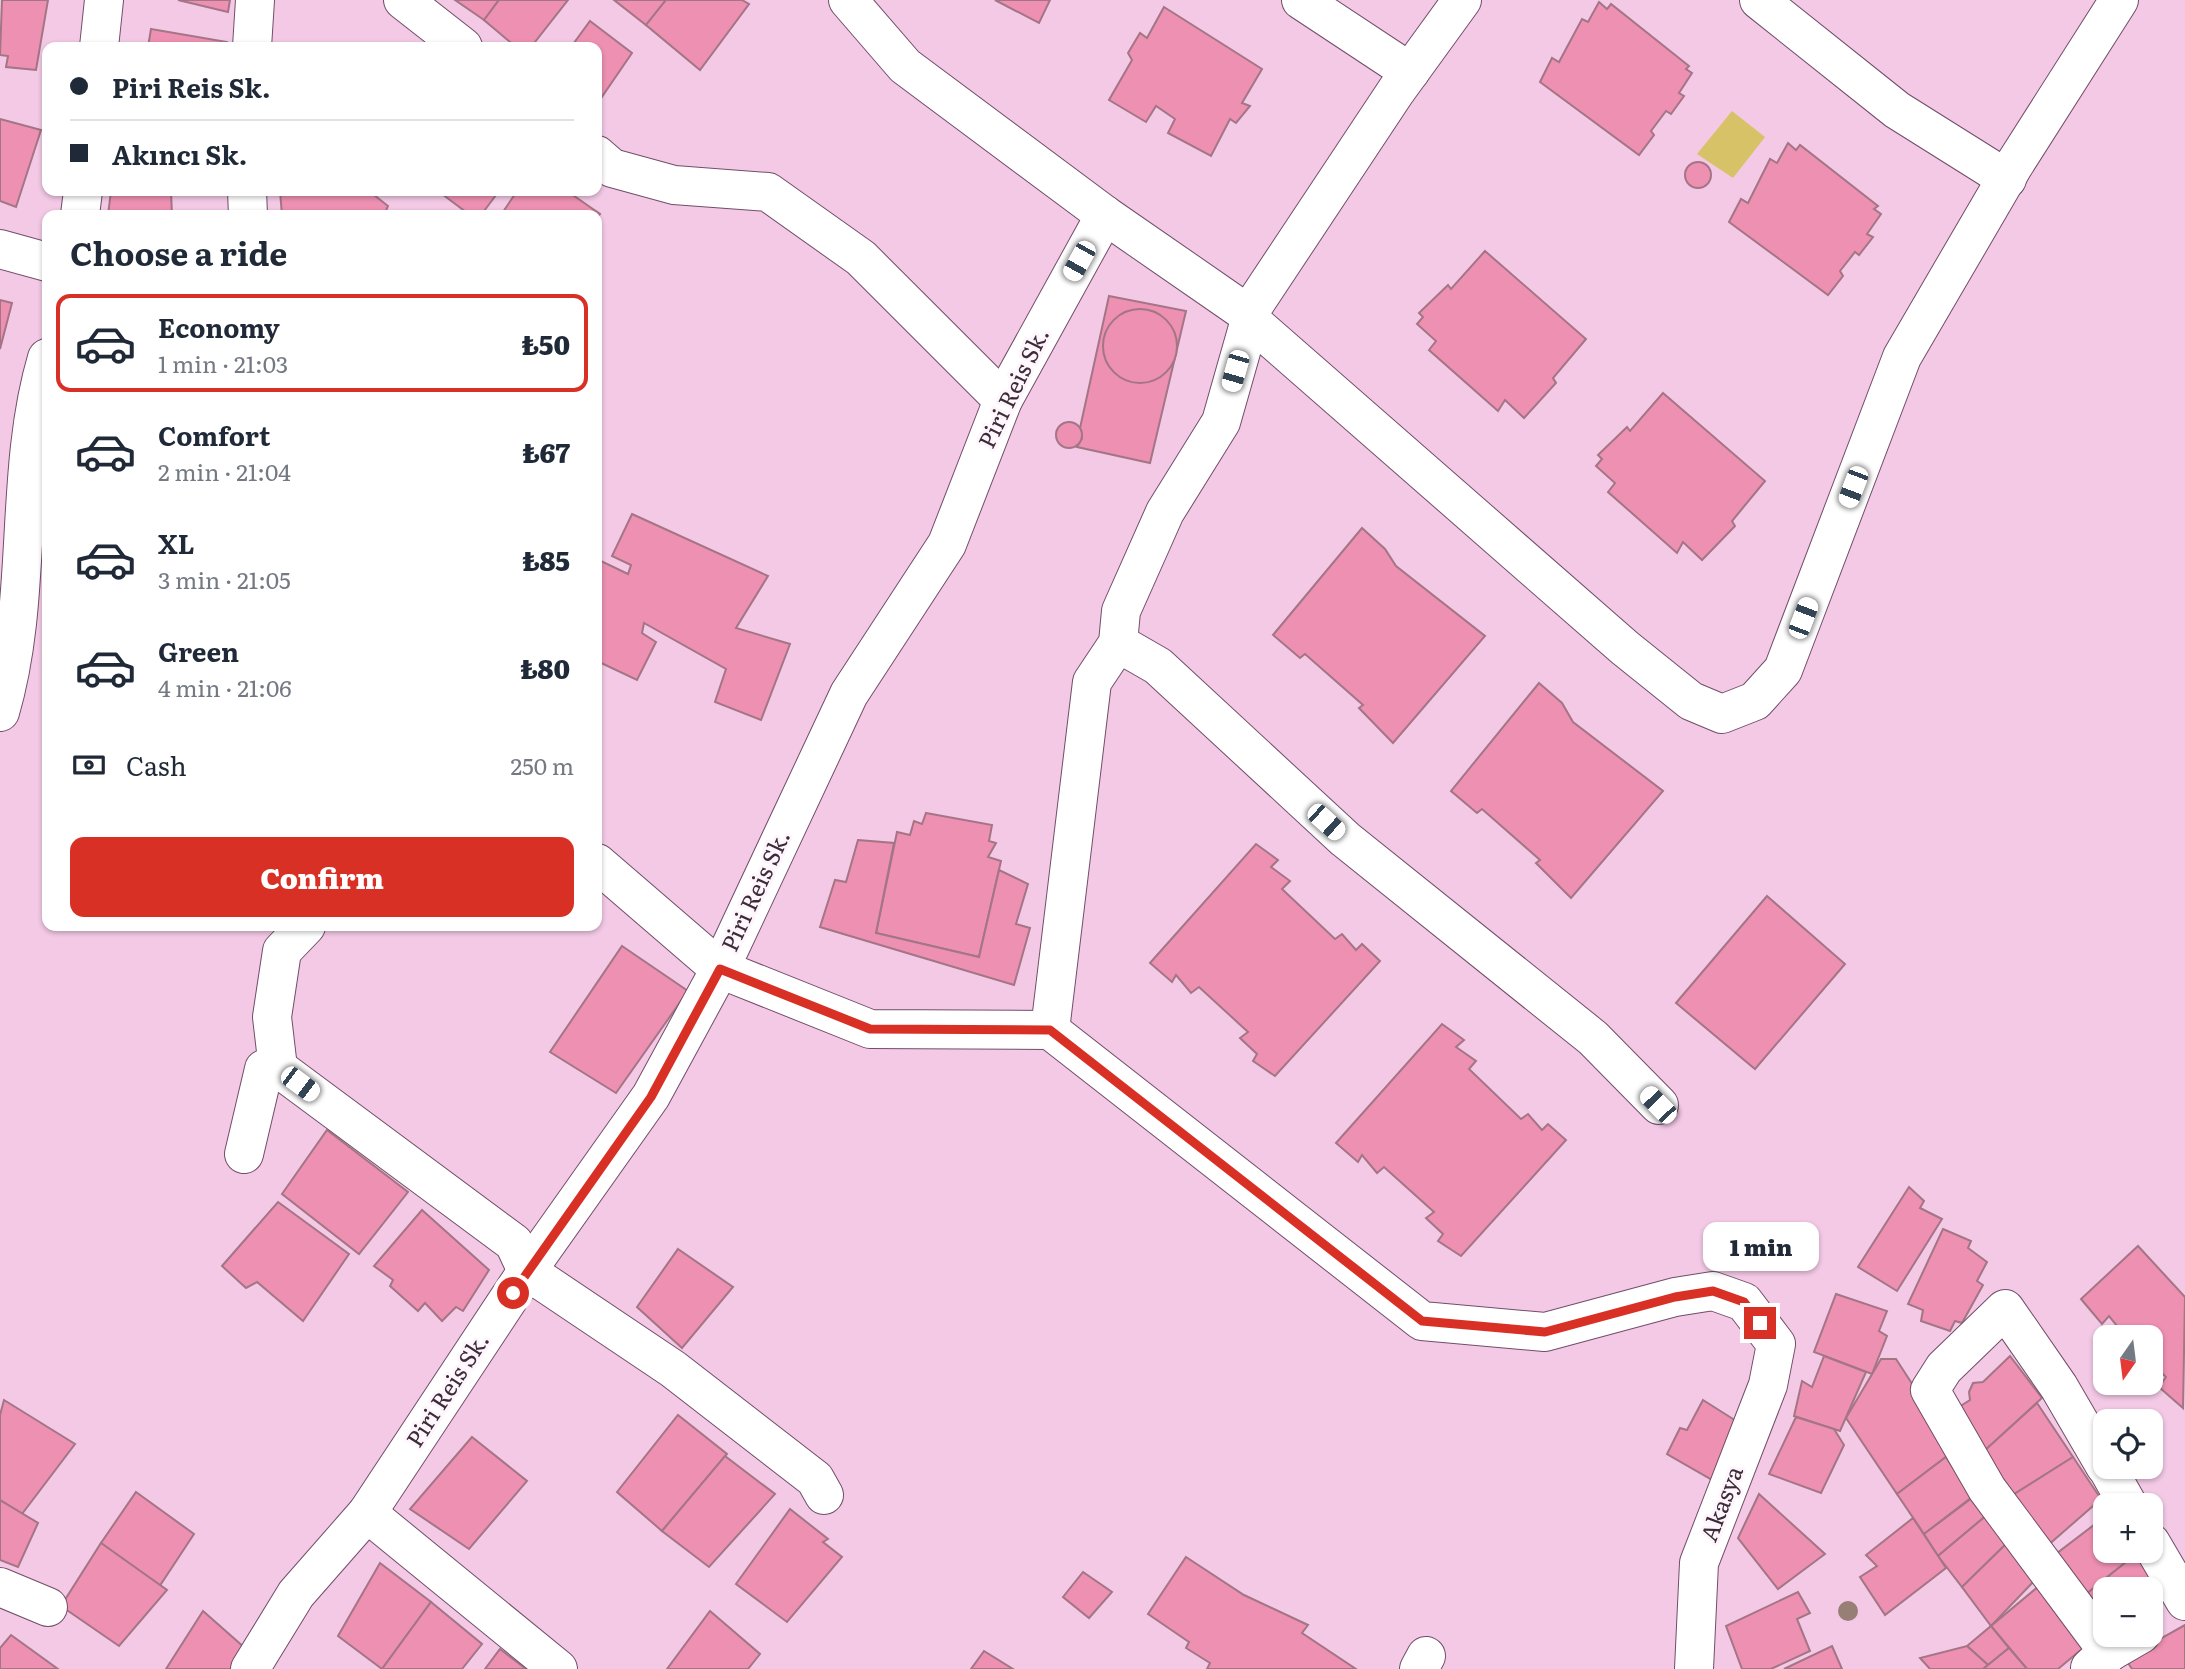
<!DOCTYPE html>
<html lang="en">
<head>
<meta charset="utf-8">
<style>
	:root { --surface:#fff; --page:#f2f2f3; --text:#1f2937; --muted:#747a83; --line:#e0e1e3; --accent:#d93025 }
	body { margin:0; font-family:Literata,serif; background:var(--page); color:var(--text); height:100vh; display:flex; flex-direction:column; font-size:26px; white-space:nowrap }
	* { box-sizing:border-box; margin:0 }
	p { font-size:23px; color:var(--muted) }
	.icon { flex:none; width:38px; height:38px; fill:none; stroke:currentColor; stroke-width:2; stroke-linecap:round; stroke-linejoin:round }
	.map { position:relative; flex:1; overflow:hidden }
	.drawer { position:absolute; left:42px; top:210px; width:560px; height:721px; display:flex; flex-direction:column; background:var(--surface); border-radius:14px; box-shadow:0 2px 5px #0004 }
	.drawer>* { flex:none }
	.hud { position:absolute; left:42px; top:42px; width:560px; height:154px; border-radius:14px; box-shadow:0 2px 5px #0004; display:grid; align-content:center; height:154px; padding:0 28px; background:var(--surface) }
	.needle { width:46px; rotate:194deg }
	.tools { position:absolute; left:2093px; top:1325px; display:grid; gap:14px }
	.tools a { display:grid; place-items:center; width:70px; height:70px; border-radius:14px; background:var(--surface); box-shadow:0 2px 5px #0004; font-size:35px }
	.end { position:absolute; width:32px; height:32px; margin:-16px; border:9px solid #d93025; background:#fff; box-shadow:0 0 0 4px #fff }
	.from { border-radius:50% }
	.bubble { position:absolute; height:49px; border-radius:14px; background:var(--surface); box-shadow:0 2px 5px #0004; font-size:23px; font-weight:800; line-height:49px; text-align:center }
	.car { position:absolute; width:21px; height:42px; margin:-21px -10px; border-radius:9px; box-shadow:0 0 5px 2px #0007; background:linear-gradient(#fff 24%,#345 0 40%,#fff 0 76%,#345 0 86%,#fff 0) }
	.hud b { display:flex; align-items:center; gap:24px; height:66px; font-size:26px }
	.hud b+b { border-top:2px solid var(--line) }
	.hud i { width:18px; height:18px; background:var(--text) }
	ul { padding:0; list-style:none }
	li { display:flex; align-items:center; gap:21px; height:98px; margin:0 14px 10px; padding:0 14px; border:4px solid transparent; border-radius:14px }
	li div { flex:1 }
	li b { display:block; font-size:26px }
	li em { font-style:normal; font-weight:800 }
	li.active { border-color:var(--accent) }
	li>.icon { width:63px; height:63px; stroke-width:1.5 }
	h2 { padding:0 28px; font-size:32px; line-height:84px }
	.pay { display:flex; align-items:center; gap:18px; height:77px; padding:0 28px; font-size:26px }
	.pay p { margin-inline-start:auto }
	.button { display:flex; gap:14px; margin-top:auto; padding:14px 28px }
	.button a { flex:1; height:80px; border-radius:14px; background:var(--accent); color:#fff; font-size:28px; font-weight:800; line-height:80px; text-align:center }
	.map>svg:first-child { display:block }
	.green { fill:#d7c268 }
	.building { fill:#ee90b2; stroke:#a37585; stroke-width:2 }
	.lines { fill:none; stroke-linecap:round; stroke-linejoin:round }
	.street-casing { stroke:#714e68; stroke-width:40 }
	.street { stroke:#fff; stroke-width:38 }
	.tree { fill:#977f76 }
	.route { stroke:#d93025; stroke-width:9 }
	.labels { text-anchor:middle; stroke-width:6; stroke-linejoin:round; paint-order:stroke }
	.street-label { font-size:23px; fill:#3c2c38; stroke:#fef6fc }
</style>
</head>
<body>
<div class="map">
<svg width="2185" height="1669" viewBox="0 0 2185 1669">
	<rect width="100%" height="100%" fill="#f3c9e6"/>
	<path class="green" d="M1732,111L1765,137L1733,178L1697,154Z"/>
	<g class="building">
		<path d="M2,0H48L36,70L6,67L8,56L0,55Z"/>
		<path d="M178,0H230L228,12Z"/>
		<path d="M455,0H499L484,20Z"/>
		<path d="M499,0H568L531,47H516L484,20Z"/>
		<path d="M614,0H666L646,25Z"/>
		<path d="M666,0H742L749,4L700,70L646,25Z"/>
		<path d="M995,0H1050L1039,23Z"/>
		<path d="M1599,2L1607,9L1611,4L1689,66L1686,69L1692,73L1679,93L1684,96L1671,114L1666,111L1651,131L1654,135L1639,155L1540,82L1552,58L1559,62L1582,19L1588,22Z"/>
		<path d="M1164,7L1262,69L1242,103L1250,106L1236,123L1230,119L1211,156L1168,133L1175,119L1156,106L1146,122L1109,100L1132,60L1128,53L1140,33L1147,38Z"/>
		<path d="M590,21L632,53L597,104V47H571Z"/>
		<path d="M151,29L227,42L226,47H148Z"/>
		<path d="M0,119L41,130L16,207L0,201Z"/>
		<path d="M1788,143L1796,150L1800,145L1878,206L1874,209L1881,214L1867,234L1873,237L1859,255L1855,252L1840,271L1843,276L1828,295L1729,222L1741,199L1748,203L1770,159L1777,163Z"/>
		<circle cx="1698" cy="175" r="13"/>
		<path d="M111,191H171L172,215H108Z"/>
		<path d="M280,191H369L388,206L384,215H282Z"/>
		<path d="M438,191H499L481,215H470Z"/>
		<path d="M517,191H567L600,214L597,218V215H501Z"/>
		<path d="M1485,251L1586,339L1553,378L1556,383L1524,418L1505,400L1498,411L1429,350L1436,341L1417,324L1423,317L1419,313L1448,285L1451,289Z"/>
		<path d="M1109,296L1186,311L1150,463L1077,447L1082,438L1080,428Z"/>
		<path d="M0,300L12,303L0,349Z"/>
		<circle cx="1140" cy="346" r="37"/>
		<path d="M1663,393L1765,481L1732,521L1735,526L1702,560L1683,542L1677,553L1608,492L1615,483L1596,466L1602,459L1598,455L1627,427L1630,431Z"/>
		<circle cx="1069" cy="435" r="13"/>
		<path d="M632,514L768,576L736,628L790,644L761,720L715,702L726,669L644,623L642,633L656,642L637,680L597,661V559L628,574L631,565L612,556Z"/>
		<path d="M1362,528L1385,549L1396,566L1485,636L1393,743L1359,708L1363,705L1305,654L1300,658L1273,635Z"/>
		<path d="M1539,683L1562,703L1573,722L1663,791L1571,898L1536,863L1540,860L1482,809L1477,813L1451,791Z"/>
		<path d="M926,813L992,825L989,841L996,843L988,857L1001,861L979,957L876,933L897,832L910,835L914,821L922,824Z"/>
		<path d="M858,840L894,843L876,933L979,957L999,870L1028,884L1016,924L1030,928L1014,985L820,927L835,880L846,882Z"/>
		<path d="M1256,844L1278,860L1271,867L1290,881L1282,889L1335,939L1342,934L1356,950L1362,944L1380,961L1275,1076L1253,1061L1257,1054L1240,1038L1248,1032L1199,987L1191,993L1176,975L1172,982L1150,963Z"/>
		<path d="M1767,896L1845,964L1755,1069L1676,1003Z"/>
		<path d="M622,946L688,991L616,1093L550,1052Z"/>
		<path d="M1442,1024L1464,1040L1456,1047L1476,1061L1469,1069L1521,1119L1528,1114L1542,1130L1548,1124L1566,1140L1461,1256L1438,1241L1443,1234L1426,1218L1434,1212L1384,1167L1377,1173L1362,1155L1358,1162L1336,1143Z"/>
		<path d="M327,1130L408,1192L359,1254L282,1194Z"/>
		<path d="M1909,1187L1924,1201L1920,1208L1942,1219L1897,1291L1858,1267Z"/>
		<path d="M278,1202L349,1254L303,1321L257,1282L246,1288L222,1266Z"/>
		<path d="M422,1210L489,1270L463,1311L456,1307L442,1321L425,1303L418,1311L390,1286L393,1280L374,1266Z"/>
		<path d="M1943,1229L1971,1241L1968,1248L1987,1262L1977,1281L1983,1285L1962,1323L1955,1321L1950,1331L1921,1321L1923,1310L1908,1304Z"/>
		<path d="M2138,1246L2185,1297L2183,1408L2159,1387L2166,1377L2151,1362V1337H2126L2109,1316L2102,1324L2081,1299Z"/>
		<path d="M678,1249L733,1287L682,1348L637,1307Z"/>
		<path d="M1836,1294L1887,1311L1879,1331L1887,1336L1872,1374L1814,1352Z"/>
		<path d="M1824,1356L1866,1372L1840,1431L1794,1416L1802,1381L1812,1387Z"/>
		<path d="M2010,1356L2042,1398L1982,1453L1954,1410L1970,1400L1969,1392L1973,1383L1983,1382Z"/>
		<path d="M1881,1359H1896L1955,1450L1897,1494L1846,1418Z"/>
		<path d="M4,1400L75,1444L22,1514L0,1500V1415Z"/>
		<path d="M1703,1400L1741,1424L1714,1481L1667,1454L1680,1428L1687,1430Z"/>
		<path d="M2037,1403L2073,1457L2008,1498L1982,1453Z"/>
		<path d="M678,1415L727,1454L662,1531L617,1492Z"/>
		<path d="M1796,1417L1834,1429L1844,1445L1821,1493L1769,1474Z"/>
		<path d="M472,1437L527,1481L469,1549L410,1509Z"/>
		<path d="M725,1456L775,1494L709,1567L662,1531Z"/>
		<path d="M1946,1457L1972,1497L1924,1534L1897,1494Z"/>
		<path d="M2073,1457L2101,1499L2046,1547L2008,1498Z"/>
		<path d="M136,1492L194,1534L159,1587L101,1543Z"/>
		<path d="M1759,1494L1825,1554L1778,1589L1738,1538Z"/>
		<path d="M1972,1498L1988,1514L1938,1556L1924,1534Z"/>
		<path d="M0,1500L38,1523L18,1567L0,1560Z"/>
		<path d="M790,1509L828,1539L823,1542L842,1557L787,1622L736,1584Z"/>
		<path d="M1988,1514L2007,1543L1962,1587L1938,1556Z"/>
		<path d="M1913,1518L1946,1568L1885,1615L1860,1577L1877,1566L1866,1555Z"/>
		<path d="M2103,1518L2105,1550H2133L2136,1554L2085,1595L2052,1557Z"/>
		<path d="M101,1543L167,1590L119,1646L61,1606Z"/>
		<path d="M2007,1543L2035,1580L1991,1626L1962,1587Z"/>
		<path d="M2136,1554L2168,1597L2151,1610V1589H2105V1621L2085,1595Z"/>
		<path d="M1186,1557L1244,1595L1308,1625L1302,1633L1356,1669H1207L1210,1663L1186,1648L1189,1642L1148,1614Z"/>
		<path d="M380,1563L431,1602L382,1669L338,1636Z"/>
		<path d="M1083,1572L1112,1592L1089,1618L1063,1597Z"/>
		<path d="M2039,1586L2088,1644L2058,1669H2027L1991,1626Z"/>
		<path d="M1798,1592L1810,1613L1797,1619L1810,1651L1771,1669H1742L1726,1626Z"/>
		<path d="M431,1602L482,1644L462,1669H382Z"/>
		<path d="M203,1611L246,1649L231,1669H166Z"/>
		<path d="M710,1611L760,1654L748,1669H667Z"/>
		<path d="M2185,1625V1669H2132L2128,1663L2144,1648Z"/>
		<path d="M1991,1626L2009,1648L1988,1665L1967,1646Z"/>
		<path d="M11,1635L58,1669H0V1648Z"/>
		<path d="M1832,1646L1842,1669H1784Z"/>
		<path d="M1967,1646L1988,1665L1983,1669H1930L1920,1658Z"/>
		<path d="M2009,1648L2027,1669H1983L1988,1665Z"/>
		<path d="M500,1649L526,1669H485Z"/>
		<path d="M984,1651L1013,1669H971Z"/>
	</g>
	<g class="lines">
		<defs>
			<g id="street">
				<path d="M403,0L463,47"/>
				<path d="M848,0L905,66L1105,215L1248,314"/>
				<path d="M1301,0L1410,72"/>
				<path d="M1759,0L1897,110L2007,179"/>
				<path d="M99,47L104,0"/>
				<path d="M252,47L255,0"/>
				<path d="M597,155L612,168L674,185L768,192L861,258L1003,400"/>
				<path d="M247,191L248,215"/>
				<path d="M80,215L83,191"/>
				<path d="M0,249L47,262"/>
				<path d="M1250,320L1625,648L1691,701L1722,714L1755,701L1783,670L1902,357L2014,165L2119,0"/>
				<path d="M1118,643L1158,666L1345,839L1593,1038L1659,1105"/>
				<path d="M0,712C34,597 13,473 47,358"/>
				<path d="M597,863L720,969L870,1029L1050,1030L1422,1321L1545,1332L1675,1297L1713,1291L1744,1302L1776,1344L1768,1385L1699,1563L1694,1669"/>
				<path d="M1050,1030L1092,682L1118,643L1121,611L1165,512L1221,422L1250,320L1248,314L1396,91L1462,0"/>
				<path d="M278,1068L272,1017L282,951L306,926"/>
				<path d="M244,1154L264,1069L278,1068L514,1243L527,1271L673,1369L815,1479L824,1495"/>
				<path d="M2105,1466L2059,1387L2005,1309L1944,1368L1930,1390L1987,1489L2109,1653"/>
				<path d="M2106,1466L2128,1505"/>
				<path d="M367,1513L558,1669"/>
				<path d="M2151,1543L2185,1601"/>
				<path d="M0,1587L48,1607"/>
				<path d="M2090,1668L2103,1656L2141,1634"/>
				<path d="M250,1669L296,1594L367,1513L527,1271L651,1096L720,969L849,694L947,544L1003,400L1105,215"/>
				<path d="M1419,1669L1426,1656"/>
			</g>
		</defs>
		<use href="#street" class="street-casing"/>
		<use href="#street" class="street"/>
	</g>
	<circle class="tree" cx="1848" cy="1611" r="10"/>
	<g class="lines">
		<path class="route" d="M513,1293L651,1097L720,969L870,1029L1050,1030L1422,1321L1545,1332L1675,1297L1713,1291L1744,1302L1760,1323"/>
	</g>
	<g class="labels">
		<g class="street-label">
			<text transform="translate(1014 388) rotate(-64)" y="8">Piri Reis Sk.</text>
			<text transform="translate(756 891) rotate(-65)" y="8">Piri Reis Sk.</text>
			<text transform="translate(448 1390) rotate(-57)" y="8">Piri Reis Sk.</text>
			<text transform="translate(1722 1504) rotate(-69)" y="8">Akasya</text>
		</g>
	</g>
</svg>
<div class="tools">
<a><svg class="needle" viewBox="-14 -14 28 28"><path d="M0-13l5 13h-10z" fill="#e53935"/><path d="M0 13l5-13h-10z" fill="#747a83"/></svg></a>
<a><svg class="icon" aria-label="locate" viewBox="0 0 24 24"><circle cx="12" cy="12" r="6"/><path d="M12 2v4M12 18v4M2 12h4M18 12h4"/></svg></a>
<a>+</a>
<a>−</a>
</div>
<i class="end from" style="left:513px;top:1293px"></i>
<i class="end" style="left:1760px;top:1323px"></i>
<div class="bubble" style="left:1703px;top:1222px;width:116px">1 min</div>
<i class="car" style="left:1079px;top:261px;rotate:209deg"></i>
<i class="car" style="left:1235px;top:371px;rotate:196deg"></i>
<i class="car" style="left:1853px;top:487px;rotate:201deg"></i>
<i class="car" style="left:1803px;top:618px;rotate:21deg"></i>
<i class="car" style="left:1326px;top:822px;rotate:132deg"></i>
<i class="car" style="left:300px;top:1084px;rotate:127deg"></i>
<i class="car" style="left:1658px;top:1105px;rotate:316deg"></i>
<div class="hud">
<b><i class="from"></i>Piri Reis Sk.</b>
<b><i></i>Akıncı Sk.</b>
</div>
<section class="drawer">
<h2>Choose a ride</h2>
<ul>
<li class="active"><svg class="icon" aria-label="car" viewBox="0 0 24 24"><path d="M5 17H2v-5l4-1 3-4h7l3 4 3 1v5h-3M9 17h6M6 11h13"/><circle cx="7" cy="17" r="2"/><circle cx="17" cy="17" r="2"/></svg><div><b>Economy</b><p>1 min · 21:03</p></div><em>₺50</em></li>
<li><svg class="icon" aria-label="car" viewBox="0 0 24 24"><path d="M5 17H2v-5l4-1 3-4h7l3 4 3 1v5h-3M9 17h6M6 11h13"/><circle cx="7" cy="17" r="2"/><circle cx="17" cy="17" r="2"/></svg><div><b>Comfort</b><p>2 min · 21:04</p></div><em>₺67</em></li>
<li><svg class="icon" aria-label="car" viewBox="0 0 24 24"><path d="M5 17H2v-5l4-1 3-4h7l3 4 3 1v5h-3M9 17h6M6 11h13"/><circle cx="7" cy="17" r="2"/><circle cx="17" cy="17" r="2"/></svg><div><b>XL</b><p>3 min · 21:05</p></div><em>₺85</em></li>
<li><svg class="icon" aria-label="car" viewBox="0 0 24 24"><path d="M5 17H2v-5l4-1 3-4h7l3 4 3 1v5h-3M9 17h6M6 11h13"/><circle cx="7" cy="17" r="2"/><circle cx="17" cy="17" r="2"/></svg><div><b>Green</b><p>4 min · 21:06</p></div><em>₺80</em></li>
</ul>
<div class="pay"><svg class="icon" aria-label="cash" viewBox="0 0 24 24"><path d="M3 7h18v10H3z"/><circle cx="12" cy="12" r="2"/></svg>Cash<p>250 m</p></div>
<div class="button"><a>Confirm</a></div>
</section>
</div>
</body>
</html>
